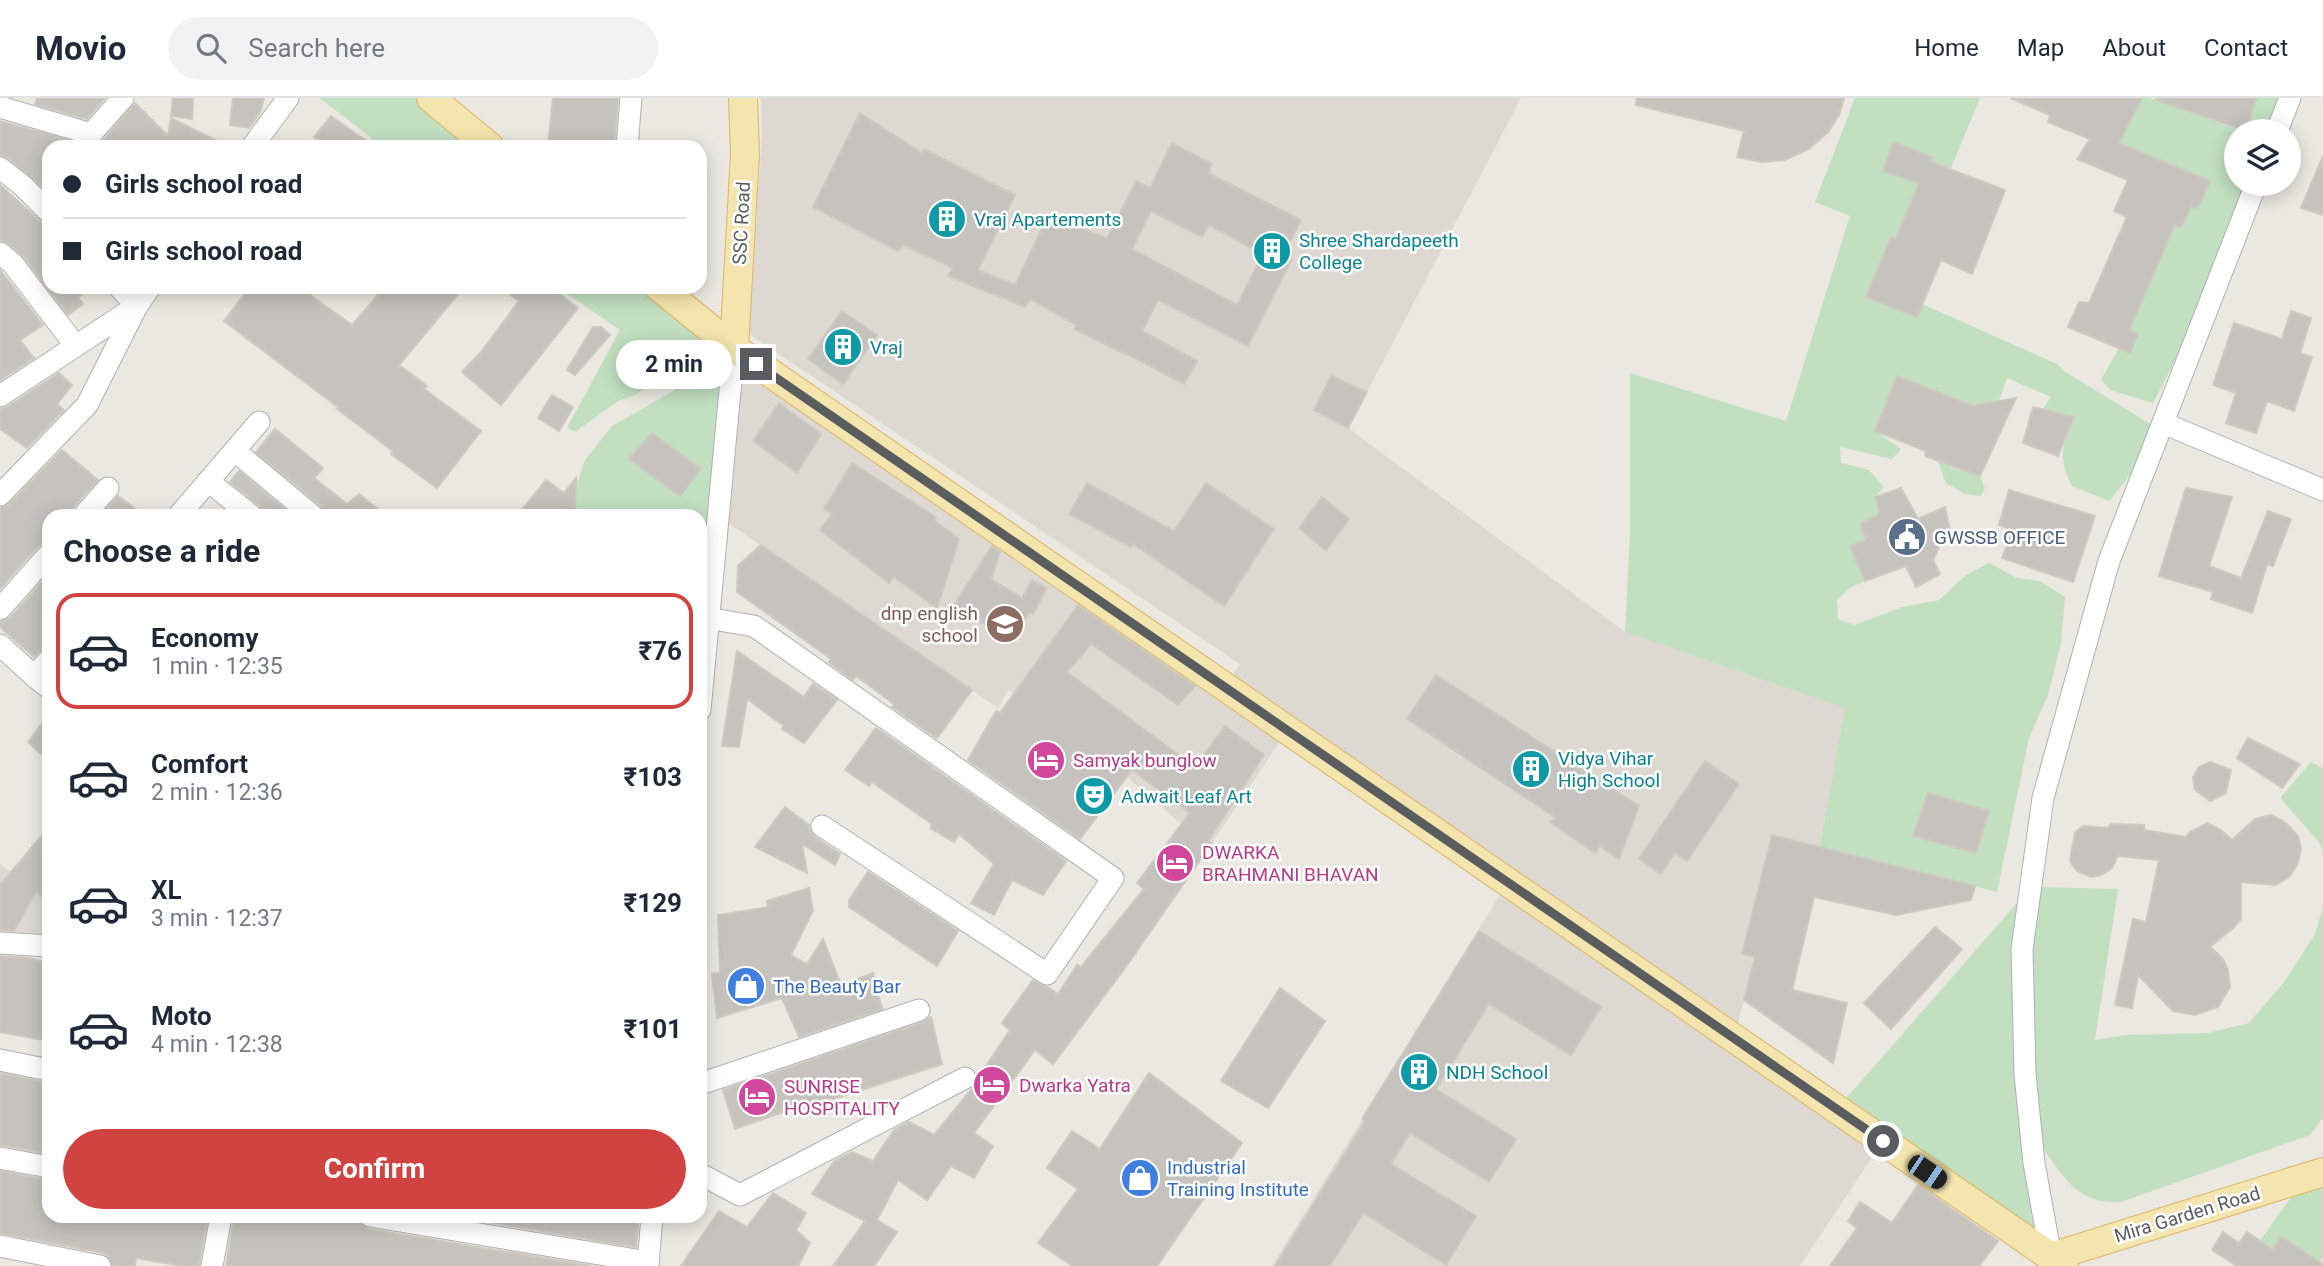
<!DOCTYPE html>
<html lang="en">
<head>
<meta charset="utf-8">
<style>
	:root { --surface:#fff; --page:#f2f2f3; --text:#1f2937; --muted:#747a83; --line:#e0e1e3; --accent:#d14340 }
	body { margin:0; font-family:Roboto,sans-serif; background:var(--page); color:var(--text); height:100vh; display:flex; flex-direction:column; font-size:26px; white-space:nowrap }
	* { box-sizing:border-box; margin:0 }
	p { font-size:23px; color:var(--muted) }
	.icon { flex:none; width:38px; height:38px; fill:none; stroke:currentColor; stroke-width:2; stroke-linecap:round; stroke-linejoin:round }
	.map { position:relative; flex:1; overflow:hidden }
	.side { position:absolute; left:42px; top:411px; width:665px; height:714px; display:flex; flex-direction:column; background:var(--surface); border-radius:21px; box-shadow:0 4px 18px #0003 }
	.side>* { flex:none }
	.banner { position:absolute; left:42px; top:42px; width:665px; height:154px; border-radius:21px; box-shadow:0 4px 18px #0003; display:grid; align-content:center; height:154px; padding:0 21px; background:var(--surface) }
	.tools { position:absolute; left:2224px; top:21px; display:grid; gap:14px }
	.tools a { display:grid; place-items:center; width:77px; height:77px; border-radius:50%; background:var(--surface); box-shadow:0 4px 18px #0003; font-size:35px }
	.end { position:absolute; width:32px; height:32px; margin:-16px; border:9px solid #595d60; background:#fff; box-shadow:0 0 0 4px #fff }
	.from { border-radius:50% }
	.bubble { position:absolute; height:49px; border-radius:24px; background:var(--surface); box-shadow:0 4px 18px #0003; font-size:23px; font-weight:700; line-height:49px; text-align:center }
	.car { position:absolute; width:21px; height:42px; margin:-21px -10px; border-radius:9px; box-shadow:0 0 5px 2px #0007; background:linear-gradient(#222 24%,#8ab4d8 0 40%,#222 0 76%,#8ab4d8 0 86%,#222 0) }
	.banner b { display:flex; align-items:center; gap:24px; height:66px; font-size:26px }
	.banner b+b { border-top:2px solid var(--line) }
	.banner i { width:18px; height:18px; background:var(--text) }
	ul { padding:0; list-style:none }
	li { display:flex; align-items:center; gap:21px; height:116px; margin:0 14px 10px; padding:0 7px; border:4px solid transparent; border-radius:21px }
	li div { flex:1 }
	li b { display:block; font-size:26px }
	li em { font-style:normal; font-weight:700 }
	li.on { border-color:var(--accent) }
	li>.icon { width:63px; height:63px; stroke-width:1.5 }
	h2 { padding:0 21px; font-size:32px; line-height:84px }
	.button { display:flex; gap:14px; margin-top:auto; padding:14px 21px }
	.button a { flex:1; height:80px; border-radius:42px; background:var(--accent); color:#fff; font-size:28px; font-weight:700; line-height:80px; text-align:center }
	header { display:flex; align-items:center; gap:42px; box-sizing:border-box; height:98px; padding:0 35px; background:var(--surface); border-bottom:2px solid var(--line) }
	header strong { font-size:33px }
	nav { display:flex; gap:38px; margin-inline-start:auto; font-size:24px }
	.search { width:490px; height:63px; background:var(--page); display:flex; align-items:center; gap:18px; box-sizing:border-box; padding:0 24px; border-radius:38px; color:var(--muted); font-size:26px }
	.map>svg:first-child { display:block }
	.education { fill:#ddd9d2 }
	.green { fill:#c2dfc0 }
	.building { fill:#c6c3be; stroke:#cec9c0; stroke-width:2; fill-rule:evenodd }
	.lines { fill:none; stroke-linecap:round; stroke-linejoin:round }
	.minor-casing { stroke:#aeb1b5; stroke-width:23 }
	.major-casing { stroke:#deb566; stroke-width:30 }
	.minor { stroke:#fff; stroke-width:21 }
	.major { stroke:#f4e4ad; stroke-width:28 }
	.route { stroke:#595d60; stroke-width:9 }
	.labels { text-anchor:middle; stroke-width:5; stroke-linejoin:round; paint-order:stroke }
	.culture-label { font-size:19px; fill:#0d838f; stroke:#fff; text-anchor:start }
	.street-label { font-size:19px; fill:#595d60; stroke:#fff }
	.service-label { font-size:19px; fill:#4e5e75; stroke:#fff; text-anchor:start }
	.education-label { font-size:19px; fill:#785e54; stroke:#fff; text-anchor:end }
	.hotel-label { font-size:19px; fill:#b23c85; stroke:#fff; text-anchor:start }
	.shop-label { font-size:19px; fill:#366cbe; stroke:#fff; text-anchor:start }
</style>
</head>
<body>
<header>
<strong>Movio</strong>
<div class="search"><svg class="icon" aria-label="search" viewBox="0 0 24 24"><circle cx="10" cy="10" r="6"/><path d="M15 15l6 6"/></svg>Search here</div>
<nav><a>Home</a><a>Map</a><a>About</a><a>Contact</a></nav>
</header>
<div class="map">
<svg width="2323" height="1168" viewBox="0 0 2323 1168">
	<rect width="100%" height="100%" fill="#eae8e1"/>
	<g class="education">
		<path d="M761,0H1521L1367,294L1332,278L1314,312L1348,330L1625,534L1846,610L1820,749L1772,738L1742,856L1755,859L1734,940L1287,633L1212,745L1181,726L1127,679L1008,592L998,610L718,418L734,250L1224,588L1240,566L749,236L762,39Z"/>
		<path d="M0,766L49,805V847L0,844Z"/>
		<path d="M1504,790L1883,1043L1800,1168H1272Z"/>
	</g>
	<g class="green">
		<path d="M320,0H431L490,49H383Z"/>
		<path d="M1855,0H1980L1950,72L1931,64L1932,58L1892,44L1883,73L1919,85L1896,140L1890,139L1866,199L1916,219L1922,206L2057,266L2064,273L2152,327L2136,370L2109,403L2072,388C2057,358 2062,349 2074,319L2043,311L2051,299L2007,280L1999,303L1976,308L1950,369L1980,378L1985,390L1981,398L1965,396L1946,385L1938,364L1962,304L1897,278L1875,333L1901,351L1892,361L1840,349L1841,365L1869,372L1884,389L1876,399L1879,416L1860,426L1866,442L1850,448L1865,483L1850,490L1837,502L1838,521L1854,527L1903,509L1939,502L1966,477L1989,465L2017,480L2040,483L2065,499L2061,545L2048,597L2029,640L1997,794L1820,749L1845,610L1625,534L1630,435V275L1786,323L1850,118L1815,104Z"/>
		<path d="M2096,0H2150L2241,33H2236V86H2247C2219,160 2191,236 2153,305L2110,292L2101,282L2129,232L2175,127L2182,130L2191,109L2198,110L2210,83L2119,45L2133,16Z"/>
		<path d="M2256,0H2282L2269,33H2246Z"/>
		<path d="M557,189H659L723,242L635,297L618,303L575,334L567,330L620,232Z"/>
		<path d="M734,250L700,505V418H575L576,389L585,362L612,328L684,287Z"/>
		<path d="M2311,664L2323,670V754L2319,744L2280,700Z"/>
		<path d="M2031,789L2118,791L2095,942L2126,937L2208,935L2249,925L2284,884L2296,866L2316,834L2323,809V1020L2310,1037L2121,1104C2079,1108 2061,1077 2041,1046L2051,1159L1837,1011Z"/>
		<path d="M2323,1089V1159L2320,1164L2281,1139L2261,1168H2242L2291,1099Z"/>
	</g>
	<g class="building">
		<path d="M37,0H105L87,21L35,6Z"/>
		<path d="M173,0H193L192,21L171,18Z"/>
		<path d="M233,0H264L260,15L249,30L230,27Z"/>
		<path d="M553,0H618L614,49H548Z"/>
		<path d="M1637,0H1844L1839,17L1828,34L1809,51L1785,62L1762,64L1737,59L1744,33L1636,7Z"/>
		<path d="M2010,0H2142L2119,45L2210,83L2198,110L2191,109L2181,130L2175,127L2129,232L2138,236L2130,255L2068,229L2079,204L2089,205L2127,119L2114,113L2128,82L2077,61L2090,41L2048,24L2050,17Z"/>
		<path d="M2156,0H2256L2246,33L2156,2Z"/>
		<path d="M135,5L168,38L171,20L229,49H49V95L8,60L0,57V23L94,49L101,45Z"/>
		<path d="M860,15L922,55L924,51L1015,97L978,172L1015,187L1049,116L1107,141L1136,83L1150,90L1172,45L1212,66L1208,75L1301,122L1283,157L1292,161L1248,248L1158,202L1142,233L1197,263L1184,286L1127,256V257L1074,231L1076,227L1030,201L1025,209L948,178L953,170L903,147L898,153L813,109ZM1151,113L1202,139L1209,127L1263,156L1237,207L1132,151Z"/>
		<path d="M331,18L375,49H329L314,39Z"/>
		<path d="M1893,44L1932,59L1931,64L2005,92L1972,176L1941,162L1917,219L1866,199L1891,139L1896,140L1919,85L1883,73Z"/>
		<path d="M2323,58V117L2301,110Z"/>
		<path d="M0,87L40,123L49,127V189H90L78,200L83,206L68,217L23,158L8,145L0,142Z"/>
		<path d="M0,172L43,227L20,242L34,260L0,282Z"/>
		<path d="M250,189H299L352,227L385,189H464L399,267L427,288L424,291L481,333L437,390L391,356L393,353L337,311L339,310L224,223Z"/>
		<path d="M500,189H549L578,210L501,307L462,274L481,254L519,203Z"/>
		<path d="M842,213L877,237L843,286L808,261Z"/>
		<path d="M2291,213L2311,220L2300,255L2312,259L2294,313L2267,303L2256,335L2226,325L2236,295L2213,287L2234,225L2282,241Z"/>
		<path d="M593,229H601L610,237L575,277L567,272Z"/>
		<path d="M59,275L72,287L57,306L64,312L27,350L0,331V311L7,309Z"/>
		<path d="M1331,278L1367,294L1348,330L1314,312Z"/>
		<path d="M1897,278L1973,308L2016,300L1980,378L1925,358L1926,353L1875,333Z"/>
		<path d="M552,297L573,309L559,333L538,320Z"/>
		<path d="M779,305L821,336L797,375L753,343Z"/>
		<path d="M2033,309L2074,319L2058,358L2023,345Z"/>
		<path d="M275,331L323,370L314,380L347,406L359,396L387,418H326L321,408L256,354Z"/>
		<path d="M652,335L701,371L680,398L629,361Z"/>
		<path d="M62,352L98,382L73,409L70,418H49V443L39,447L0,491V410L9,406Z"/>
		<path d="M852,365L936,419L934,422L959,441L937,510L894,479L889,485L820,432L832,416L824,411Z"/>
		<path d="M239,373L293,418H265L260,408L230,384Z"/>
		<path d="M576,380L575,418H517L546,382L564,395Z"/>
		<path d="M1087,385L1174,433L1206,385L1274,431L1224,508L1133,446L1131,449L1069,416Z"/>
		<path d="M1901,390L1918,421L1945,409L1951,437L1942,443L1933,462L1940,476L1916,489L1906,468L1865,483L1850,448L1866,442L1860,426L1879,416L1876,399Z"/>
		<path d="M2186,390L2232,399L2209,468L2241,480L2268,413L2291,421L2273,468L2267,466L2252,515L2211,501L2213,494L2159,478Z"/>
		<path d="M2009,392L2095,418L2073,484L2002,460L2013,432L1999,427Z"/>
		<path d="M118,398L145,418H100Z"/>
		<path d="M1322,399L1349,421L1326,452L1299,430Z"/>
		<path d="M761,447L972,592L937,640L892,609L894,606L856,578L853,582L829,564L831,561L737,494L738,468Z"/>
		<path d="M992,448L1000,454L991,481L1022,500L1032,482L1047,490L1033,516L1030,514L1012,539L952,510Z"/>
		<path d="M49,476V549L40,553L34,559L0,529V524L10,520Z"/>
		<path d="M1078,507L1195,588L1178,607L1091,546L1067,574L1195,669L1225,628L1264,657L1208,743L1212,745L1125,870L1053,966L1035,952L974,1035L993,1048L974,1080L951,1068L927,1102L898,1082L877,1122L897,1134L874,1168H833L865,1123L812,1096L834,1063L852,1054L873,1063L894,1032L909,1024L934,1037L976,986L978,980L1010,932L1002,925L1033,882L1048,889L1058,896L1077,867L1081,869L1144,791L1137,785L1190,715L1132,672L1080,741L968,662L996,613L1000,615Z"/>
		<path d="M737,553L804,599L813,586L837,602L804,645L782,631L784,628L747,601L739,649L722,648Z"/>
		<path d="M1436,577L1639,708L1619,761L1600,748L1595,755L1550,724L1556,720L1407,621Z"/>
		<path d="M49,616V663L28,644Z"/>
		<path d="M876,630L1066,763L1043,797L1012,782L994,817L971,805L994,766L959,736L954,744L930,730L932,726L872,684L869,688L845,672Z"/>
		<path d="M2248,640L2300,666L2282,690L2237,660Z"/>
		<path d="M1705,663L1739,686L1687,763L1675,755L1661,776L1639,761Z"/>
		<path d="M2210,664L2231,672L2226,695L2210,703L2195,692L2193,680L2199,669Z"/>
		<path d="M1928,695L1989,713L1976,755L1913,738Z"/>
		<path d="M785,709L809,727L810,733L815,739L840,756L835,767L802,746L807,775L755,749Z"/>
		<path d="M2271,717L2286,725L2298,738L2301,750L2298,765L2290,778L2276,787L2241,784V821L2232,831L2210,849L2223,861L2228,872L2230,889L2218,909L2195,917L2173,913L2138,877L2132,910L2115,907L2133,821L2146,824L2159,762L2118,758L2112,770L2101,777L2091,779L2077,773L2070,763L2075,734L2084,728L2107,730L2111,726L2144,727V732L2186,739L2190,734L2207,725L2221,732L2232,742L2255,721Z"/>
		<path d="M49,729V805L36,794L14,833L0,832V787Z"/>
		<path d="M1772,737L1975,788L1971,802L1896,817L1814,799L1792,892L1847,905L1833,965L1744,902L1755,859L1742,856Z"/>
		<path d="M868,774L958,833L937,868L849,809V802Z"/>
		<path d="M809,790L813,812L791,857L807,866L823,841L841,887L873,875L882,911L799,939L782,900L717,920L712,876L720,874L718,817L768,809L767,803Z"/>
		<path d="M1935,829L1962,851L1891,931L1864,905Z"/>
		<path d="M1479,833L1601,909L1571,957L1489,906L1436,991L1516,1041L1489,1084L1410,1035L1391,1066L1476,1118L1446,1167L1363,1115L1330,1168H1275L1365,1023L1362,1021Z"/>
		<path d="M0,858L29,860L49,866V943L0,934Z"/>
		<path d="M1280,890L1325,923L1268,1010L1221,983Z"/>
		<path d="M931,919L942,966L815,1007L814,1003L735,1031L723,992L923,924Z"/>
		<path d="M0,975L49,985V1056L0,1047Z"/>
		<path d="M1149,975L1242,1045L1157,1168H1073L1038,1145L1078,1091L1047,1070L1072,1033L1100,1051Z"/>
		<path d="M0,1073L49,1082V1118H208L199,1168H182L136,1160L135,1168H113L109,1159L103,1155L0,1135Z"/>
		<path d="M1918,1087L1998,1143L1979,1168H1830L1857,1130L1848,1123L1860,1104L1892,1125Z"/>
		<path d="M773,1095L806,1115L796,1132L810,1145L798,1168H681L719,1113L747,1129Z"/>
		<path d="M234,1118H323L358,1124L368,1131L592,1168H234L226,1167Z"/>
		<path d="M452,1118H639L636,1149Z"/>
		<path d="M2223,1134L2239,1145L2247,1134L2272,1151L2281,1139L2323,1166V1168H2237L2212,1152Z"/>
	</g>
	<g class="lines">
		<defs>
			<g id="minor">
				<path d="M0,9L91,36L123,0"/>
				<path d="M2277,33L2290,0"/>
				<path d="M252,49L288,0"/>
				<path d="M627,49L631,0"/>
				<path d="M0,70L23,88L49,114"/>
				<path d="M0,155L13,166L75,247"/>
				<path d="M119,189L137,208"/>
				<path d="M0,298L135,209"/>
				<path d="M2163,325L2323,392"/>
				<path d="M235,353L313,418"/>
				<path d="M208,383L252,418"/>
				<path d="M0,397L87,307L137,208L150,189"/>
				<path d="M180,416L259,324"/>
				<path d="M83,418L108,390"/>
				<path d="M0,511L49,456"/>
				<path d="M700,519L754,528L1113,780L1047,876L822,728"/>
				<path d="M0,547L34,578"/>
				<path d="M49,562L34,578L49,590"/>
				<path d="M700,612L734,250"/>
				<path d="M0,845L49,848"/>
				<path d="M0,962L49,972"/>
				<path d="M700,986L919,912"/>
				<path d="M0,1060L49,1069"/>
				<path d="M700,1076L740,1097L965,980"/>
				<path d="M370,1118L648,1164"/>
				<path d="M0,1148L100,1168"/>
				<path d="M2051,1159L2034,1065L2025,976L2022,851L2043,700L2109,463L2256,86"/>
				<path d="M212,1168L221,1118"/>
				<path d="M648,1168L652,1118"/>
			</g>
			<g id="major">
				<path d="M431,0L490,49"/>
				<path d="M659,189L734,250L2064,1168"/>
				<path d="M734,250L745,56L743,0"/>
				<path d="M2051,1159L2323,1074"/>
			</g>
		</defs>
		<use href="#minor" class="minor-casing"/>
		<use href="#major" class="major-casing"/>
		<use href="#minor" class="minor"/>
		<use href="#major" class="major"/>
	</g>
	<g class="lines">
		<path class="route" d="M756,266L1883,1043"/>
	</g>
	<defs>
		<symbol id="building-disc" viewBox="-11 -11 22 22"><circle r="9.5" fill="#0f9aa8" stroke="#fff"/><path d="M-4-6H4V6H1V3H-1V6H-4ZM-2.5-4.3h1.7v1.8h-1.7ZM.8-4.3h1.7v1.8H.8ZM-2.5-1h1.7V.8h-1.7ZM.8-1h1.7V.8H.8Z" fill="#fff"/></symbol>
		<symbol id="civic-disc" viewBox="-11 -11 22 22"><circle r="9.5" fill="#5c6f8a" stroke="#fff"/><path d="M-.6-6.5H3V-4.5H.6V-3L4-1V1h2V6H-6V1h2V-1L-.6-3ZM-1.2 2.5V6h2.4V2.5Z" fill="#fff"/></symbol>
		<symbol id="school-disc" viewBox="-11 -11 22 22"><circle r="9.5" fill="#8d6e63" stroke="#fff"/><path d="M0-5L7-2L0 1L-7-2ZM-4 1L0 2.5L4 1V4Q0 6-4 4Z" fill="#fff"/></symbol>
		<symbol id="hotel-disc" viewBox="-11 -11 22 22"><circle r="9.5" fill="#d1479c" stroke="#fff"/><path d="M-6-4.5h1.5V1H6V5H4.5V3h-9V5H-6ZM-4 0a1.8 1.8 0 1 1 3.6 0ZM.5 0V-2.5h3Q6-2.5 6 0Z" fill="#fff"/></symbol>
		<symbol id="theatre-disc" viewBox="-11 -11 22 22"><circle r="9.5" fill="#0f9aa8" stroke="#fff"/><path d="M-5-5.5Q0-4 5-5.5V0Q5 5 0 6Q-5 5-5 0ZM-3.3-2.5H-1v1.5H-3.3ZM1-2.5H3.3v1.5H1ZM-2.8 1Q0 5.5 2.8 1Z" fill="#fff"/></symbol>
		<symbol id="shop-disc" viewBox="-11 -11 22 22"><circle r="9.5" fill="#3f7fe0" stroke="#fff"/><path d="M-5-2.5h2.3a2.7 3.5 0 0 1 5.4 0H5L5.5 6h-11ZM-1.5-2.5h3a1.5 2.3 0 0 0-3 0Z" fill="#fff"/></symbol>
	</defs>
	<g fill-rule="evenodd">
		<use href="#building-disc" x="925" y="99" width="44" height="44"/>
		<use href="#building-disc" x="1250" y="131" width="44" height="44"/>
		<use href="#building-disc" x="821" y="227" width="44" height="44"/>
		<use href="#civic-disc" x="1885" y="417" width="44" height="44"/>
		<use href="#school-disc" x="983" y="504" width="44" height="44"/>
		<use href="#hotel-disc" x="1024" y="640" width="44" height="44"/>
		<use href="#building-disc" x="1509" y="649" width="44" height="44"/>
		<use href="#theatre-disc" x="1072" y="676" width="44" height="44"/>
		<use href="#hotel-disc" x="1153" y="743" width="44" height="44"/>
		<use href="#shop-disc" x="724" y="866" width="44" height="44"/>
		<use href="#building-disc" x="1397" y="952" width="44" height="44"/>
		<use href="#hotel-disc" x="970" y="965" width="44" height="44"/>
		<use href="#hotel-disc" x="735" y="977" width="44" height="44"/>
		<use href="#shop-disc" x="1118" y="1058" width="44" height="44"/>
	</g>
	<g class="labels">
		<g class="culture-label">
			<text x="974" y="128">Vraj Apartements</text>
			<text x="1299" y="149">Shree Shardapeeth<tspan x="1299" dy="22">College</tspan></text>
			<text x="870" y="256">Vraj</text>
			<text x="1558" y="667">Vidya Vihar<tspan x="1558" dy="22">High School</tspan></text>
			<text x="1121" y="705">Adwait Leaf Art</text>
			<text x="1446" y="981">NDH School</text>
		</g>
		<g class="street-label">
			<text transform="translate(741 125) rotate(-87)" y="7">SSC Road</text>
			<text transform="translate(2187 1116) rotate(-17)" y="7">Mira Garden Road</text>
		</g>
		<g class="service-label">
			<text x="1934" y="446">GWSSB OFFICE</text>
		</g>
		<g class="education-label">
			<text x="978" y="522">dnp english<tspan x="978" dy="22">school</tspan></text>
		</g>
		<g class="hotel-label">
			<text x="1073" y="669">Samyak bunglow</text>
			<text x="1202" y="761">DWARKA<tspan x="1202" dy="22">BRAHMANI BHAVAN</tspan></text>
			<text x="1019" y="994">Dwarka Yatra</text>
			<text x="784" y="995">SUNRISE<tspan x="784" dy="22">HOSPITALITY</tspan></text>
		</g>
		<g class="shop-label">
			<text x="773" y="895">The Beauty Bar</text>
			<text x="1167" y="1076">Industrial<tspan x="1167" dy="22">Training Institute</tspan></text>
		</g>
	</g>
</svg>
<div class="tools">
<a><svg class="icon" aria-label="layers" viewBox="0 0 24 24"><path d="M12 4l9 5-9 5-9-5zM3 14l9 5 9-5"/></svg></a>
</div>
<i class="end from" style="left:1883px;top:1043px"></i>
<i class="end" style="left:756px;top:266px"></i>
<div class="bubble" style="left:616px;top:242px;width:116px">2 min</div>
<i class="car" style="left:1927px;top:1074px;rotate:124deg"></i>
<div class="banner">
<b><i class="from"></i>Girls school road</b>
<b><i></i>Girls school road</b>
</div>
<section class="side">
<h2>Choose a ride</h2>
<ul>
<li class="on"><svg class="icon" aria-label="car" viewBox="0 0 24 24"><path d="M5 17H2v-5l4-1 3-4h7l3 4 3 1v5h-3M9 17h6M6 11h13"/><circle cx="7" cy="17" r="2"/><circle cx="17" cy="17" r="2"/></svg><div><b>Economy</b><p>1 min · 12:35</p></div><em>₹76</em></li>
<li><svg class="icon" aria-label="car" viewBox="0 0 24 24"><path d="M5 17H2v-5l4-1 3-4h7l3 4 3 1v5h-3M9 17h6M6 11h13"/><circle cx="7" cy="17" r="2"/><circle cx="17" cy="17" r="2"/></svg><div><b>Comfort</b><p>2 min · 12:36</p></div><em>₹103</em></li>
<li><svg class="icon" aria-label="car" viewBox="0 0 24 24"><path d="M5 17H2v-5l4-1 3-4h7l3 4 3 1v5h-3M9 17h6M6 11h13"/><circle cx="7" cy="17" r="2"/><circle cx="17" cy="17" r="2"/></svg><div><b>XL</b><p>3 min · 12:37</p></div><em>₹129</em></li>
<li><svg class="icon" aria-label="car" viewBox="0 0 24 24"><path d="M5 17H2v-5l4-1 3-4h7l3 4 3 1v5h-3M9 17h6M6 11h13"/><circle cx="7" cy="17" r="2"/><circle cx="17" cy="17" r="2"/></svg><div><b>Moto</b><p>4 min · 12:38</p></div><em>₹101</em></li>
</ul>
<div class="button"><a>Confirm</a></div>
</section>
</div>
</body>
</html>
